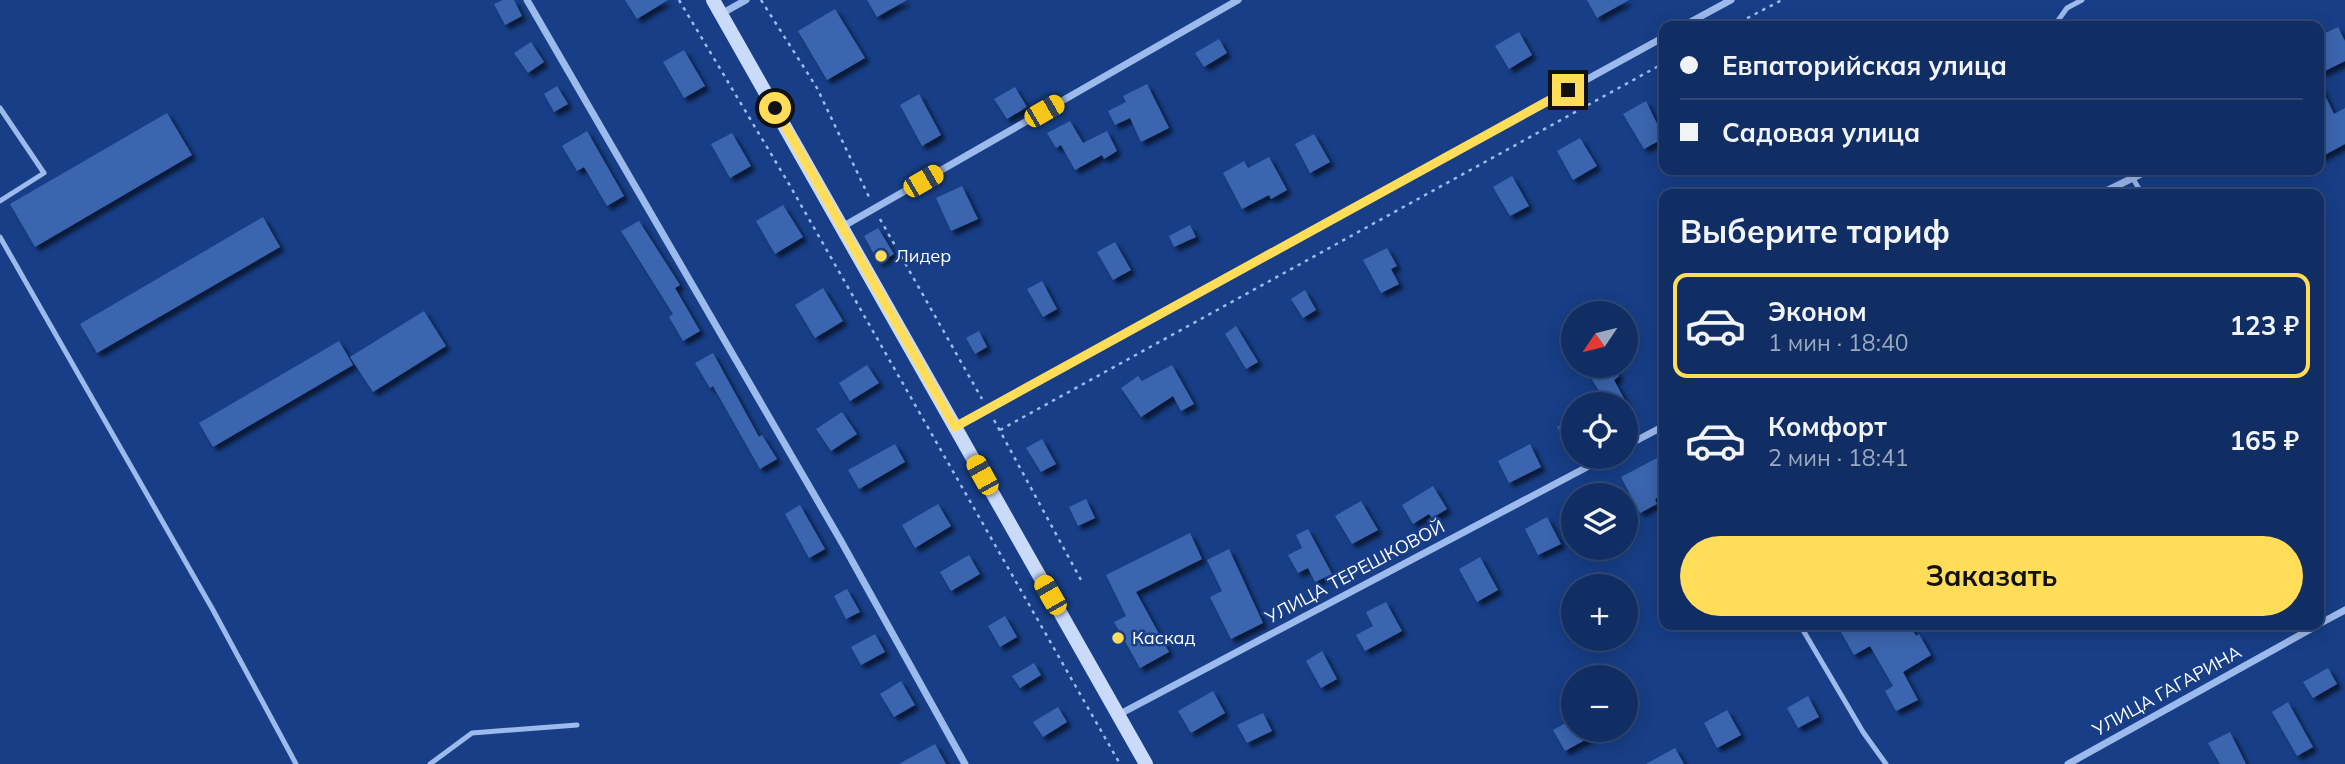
<!DOCTYPE html>
<html lang="ru">
<head>
<meta charset="utf-8">
<style>
	:root { --surface:#112e64; --page:#1a366a; --text:#f1f3f6; --muted:#9ca8bf; --line:#304a78; --accent:#ffdd59 }
	body { margin:0; font-family:Mulish,sans-serif; background:var(--page); color:var(--text); height:100vh; display:flex; flex-direction:column; font-size:26px; white-space:nowrap }
	* { box-sizing:border-box; margin:0 }
	p { font-size:23px; color:var(--muted) }
	.icon { flex:none; width:38px; height:38px; fill:none; stroke:currentColor; stroke-width:2; stroke-linecap:round; stroke-linejoin:round }
	.map { position:relative; flex:1; overflow:hidden }
	.drawer { position:absolute; left:1659px; top:189px; width:665px; height:441px; display:flex; flex-direction:column; background:var(--surface); border-radius:14px; box-shadow:0 4px 18px #0003,0 0 0 2px var(--line) }
	.drawer>* { flex:none }
	.banner { position:absolute; left:1659px; top:21px; width:665px; height:154px; border-radius:14px; box-shadow:0 4px 18px #0003,0 0 0 2px var(--line); display:grid; align-content:center; height:154px; padding:0 21px; background:var(--surface) }
	.needle { width:46px; rotate:235deg }
	.buttons { position:absolute; left:1561px; top:301px; display:grid; gap:14px }
	.buttons a { display:grid; place-items:center; width:77px; height:77px; border-radius:50%; background:var(--surface); box-shadow:0 4px 18px #0003,0 0 0 2px var(--line); font-size:35px }
	.end { position:absolute; width:32px; height:32px; margin:-16px; border:9px solid #ffdd59; background:#111; box-shadow:0 0 0 4px #111 }
	.from { border-radius:50% }
	.car { position:absolute; width:21px; height:42px; margin:-21px -10px; border-radius:9px; box-shadow:0 0 5px 2px #0007; background:linear-gradient(#f5c518 24%,#345 0 40%,#f5c518 0 76%,#345 0 86%,#f5c518 0) }
	.banner b { display:flex; align-items:center; gap:24px; height:66px; font-size:26px }
	.banner b+b { border-top:2px solid var(--line) }
	.banner i { width:18px; height:18px; background:var(--text) }
	ul { padding:0; list-style:none }
	li { display:flex; align-items:center; gap:21px; height:105px; margin:0 14px 10px; padding:0 7px; border:4px solid transparent; border-radius:14px }
	li div { flex:1 }
	li b { display:block; font-size:26px }
	li em { font-style:normal; font-weight:700 }
	li.current { border-color:var(--accent) }
	li>.icon { width:63px; height:63px; stroke-width:1.5 }
	h2 { padding:0 21px; font-size:32px; line-height:84px }
	.action { display:flex; gap:14px; margin-top:auto; padding:14px 21px }
	.action a { flex:1; height:80px; border-radius:42px; background:var(--accent); color:#111; font-size:28px; font-weight:700; line-height:80px; text-align:center }
	.map>svg:first-child { display:block }
	.building { fill:#3b65ae; filter:url(#shadow) }
	.lines { fill:none; stroke-linecap:round; stroke-linejoin:round }
	.path { stroke:#9dbaed; stroke-width:2.5; stroke-dasharray:3.5 5; stroke-linecap:butt }
	.lane { stroke:#9dbaed; stroke-width:5 }
	.street { stroke:#9dbaed; stroke-width:7 }
	.secondary { stroke:#cadaf9; stroke-width:14 }
	.route { stroke:#ffdd59; stroke-width:9 }
	.poi-dot { fill:#ffdd59; stroke:#173e86; stroke-width:2.5 }
	.labels { text-anchor:middle; stroke-width:5; stroke-linejoin:round; paint-order:stroke }
	.poi-label { font-size:18px; fill:#fff; stroke:#173e86; text-anchor:start }
	.street-label { font-size:18px; fill:#fff; stroke:#173e86 }
</style>
</head>
<body>
<div class="map">
<svg width="2345" height="764" viewBox="0 0 2345 764">
	<defs>
		<filter id="shadow"><feDropShadow dx="4.5" dy="4.5" stdDeviation="2" flood-color="#0009"/></filter>
	</defs>
	<rect width="100%" height="100%" fill="#173e86"/>
	<g class="building">
		<path d="M503,0H514L522,16L505,25L494,4Z"/>
		<path d="M625,0H668L637,19Z"/>
		<path d="M867,0H907L877,17Z"/>
		<path d="M1587,0H1629L1597,18Z"/>
		<path d="M835,9L865,58L827,80L798,31Z"/>
		<path d="M2338,27L2345,41V61L2319,74V36Z"/>
		<path d="M1519,32L1532,55L1509,69L1495,46Z"/>
		<path d="M1219,39L1227,53L1204,67L1195,53Z"/>
		<path d="M531,42L544,62L528,73L514,53Z"/>
		<path d="M684,50L705,86L684,98L663,62Z"/>
		<path d="M2319,83L2334,114L2345,108V144L2319,158Z"/>
		<path d="M1147,84L1169,128L1141,142L1130,118L1115,125L1108,111L1126,102L1123,96Z"/>
		<path d="M557,86L568,104L554,112L544,94Z"/>
		<path d="M1015,87L1027,107L1007,119L994,99Z"/>
		<path d="M919,94L941,135L922,146L900,105Z"/>
		<path d="M1646,101L1664,138L1644,149L1623,114Z"/>
		<path d="M167,113L192,155L35,247L10,204Z"/>
		<path d="M1070,121L1083,143L1107,131L1117,151L1104,159L1102,155L1075,170L1061,145L1056,148L1047,133Z"/>
		<path d="M587,131L624,196L607,206L584,167L577,171L562,146Z"/>
		<path d="M732,133L751,166L730,178L711,144Z"/>
		<path d="M1314,134L1330,162L1310,173L1295,144Z"/>
		<path d="M1580,138L1597,166L1573,180L1557,151Z"/>
		<path d="M1269,157L1287,190L1271,199L1269,195L1242,209L1223,173L1244,161L1248,168Z"/>
		<path d="M1512,176L1529,206L1510,216L1493,187Z"/>
		<path d="M962,186L978,219L951,231L936,198Z"/>
		<path d="M783,205L803,237L775,254L756,221Z"/>
		<path d="M263,217L280,247L97,353L80,324Z"/>
		<path d="M639,221L680,285L675,288L700,331L683,341L669,317L673,314L621,231Z"/>
		<path d="M1190,225L1196,237L1174,247L1169,236Z"/>
		<path d="M878,228L894,254L879,263L864,236Z"/>
		<path d="M1115,242L1131,270L1113,280L1097,252Z"/>
		<path d="M1387,248L1397,266L1391,269L1399,284L1381,293L1363,260Z"/>
		<path d="M1042,281L1057,309L1043,317L1027,289Z"/>
		<path d="M823,288L843,321L815,338L795,305Z"/>
		<path d="M1305,290L1316,310L1303,318L1291,299Z"/>
		<path d="M424,311L446,346L373,392L350,357Z"/>
		<path d="M1236,326L1258,362L1246,369L1225,334Z"/>
		<path d="M979,331L987,347L975,354L966,338Z"/>
		<path d="M339,341L353,365L213,447L199,423Z"/>
		<path d="M713,353L759,437L762,435L777,459L760,469L713,386L710,388L695,363Z"/>
		<path d="M867,365L879,383L850,401L839,383Z"/>
		<path d="M1172,365L1194,404L1181,411L1173,396L1141,417L1121,388L1138,376L1142,381Z"/>
		<path d="M1599,366H1613L1619,376L1614,380L1627,404H1607L1588,373Z"/>
		<path d="M842,412L857,434L831,451L816,429Z"/>
		<path d="M1573,418V455L1557,427Z"/>
		<path d="M1042,439L1056,464L1041,472L1026,448Z"/>
		<path d="M895,444L905,462L859,489L848,470Z"/>
		<path d="M1530,444L1541,467L1509,483L1498,461Z"/>
		<path d="M1657,458L1664,471V494L1655,499L1657,504L1640,513L1621,477Z"/>
		<path d="M1433,486L1447,509L1432,518L1429,514L1413,524L1402,505Z"/>
		<path d="M1086,499L1095,518L1078,526L1069,507Z"/>
		<path d="M1361,501L1378,530L1352,544L1335,516Z"/>
		<path d="M938,504L951,526L915,548L902,525Z"/>
		<path d="M800,505L825,549L809,558L785,514Z"/>
		<path d="M1547,517L1561,544L1538,555L1525,529Z"/>
		<path d="M1308,529L1332,574L1315,582L1308,568L1298,573L1288,555L1302,548L1296,535Z"/>
		<path d="M1190,533L1202,559L1136,592L1169,652L1140,668L1114,622L1126,616L1106,575Z"/>
		<path d="M1229,549L1263,623L1231,639L1210,597L1222,591L1207,560Z"/>
		<path d="M969,555L980,574L951,591L940,572Z"/>
		<path d="M1480,557L1498,590L1477,602L1459,569Z"/>
		<path d="M847,589L860,612L846,619L834,596Z"/>
		<path d="M1386,602L1402,631L1365,651L1356,635L1373,626L1366,612Z"/>
		<path d="M1005,616L1017,637L1000,647L988,626Z"/>
		<path d="M1855,625H1900L1903,630L1910,626L1916,636L1919,634L1931,655L1903,672L1918,700L1896,711L1885,691L1893,686L1870,646L1854,655L1841,632Z"/>
		<path d="M875,634L885,652L861,665L851,647Z"/>
		<path d="M1322,651L1337,679L1321,688L1306,661Z"/>
		<path d="M1034,663L1041,675L1020,688L1012,676Z"/>
		<path d="M2328,668L2337,684L2313,698L2303,682Z"/>
		<path d="M901,681L915,705L894,717L880,694Z"/>
		<path d="M1213,691L1225,713L1191,733L1178,711Z"/>
		<path d="M1808,696L1819,717L1798,728L1787,708Z"/>
		<path d="M2288,702L2313,747L2297,756L2272,712Z"/>
		<path d="M1058,707L1067,722L1043,737L1033,722Z"/>
		<path d="M1727,710L1741,735L1717,748L1704,723Z"/>
		<path d="M1263,713L1272,731L1247,743L1237,725Z"/>
		<path d="M1573,719V730H1603L1565,751L1553,730Z"/>
		<path d="M2230,732L2246,764H2220L2208,743Z"/>
		<path d="M935,744L946,764H899Z"/>
		<path d="M1675,748L1684,764H1646Z"/>
	</g>
	<g class="lines">
		<g class="path">
			<path d="M679,0L789,184L1120,764"/>
			<path d="M761,0L817,88L869,197"/>
			<path d="M1732,26L1782,0"/>
			<path d="M880,219L982,399"/>
			<path d="M994,420L1081,580"/>
			<path d="M1000,430L1664,63"/>
		</g>
		<g class="lane">
			<path d="M2054,26L2067,8L2082,0"/>
			<path d="M0,108L44,173L0,201"/>
			<path d="M2128,170L2142,194"/>
			<path d="M0,237L213,610L296,764"/>
			<path d="M1800,625L1863,732L1886,764"/>
			<path d="M430,764L472,733L577,725"/>
		</g>
		<g class="street">
			<path d="M527,0L841,541L965,764"/>
			<path d="M721,14L746,0"/>
			<path d="M1683,26L1731,0"/>
			<path d="M2100,194L2149,170"/>
			<path d="M842,227L1238,0"/>
			<path d="M955,427L1664,37"/>
			<path d="M1626,446L1664,426"/>
			<path d="M2319,624L2345,610"/>
			<path d="M1118,715L1606,457"/>
			<path d="M2068,764L2318,625"/>
		</g>
		<path class="secondary" d="M713,0L1146,764"/>
	</g>
	<g class="lines">
		<path class="route" d="M775,108L955,427L1568,90"/>
	</g>
	<g class="poi-dot">
		<circle cx="881" cy="256" r="7"/>
		<circle cx="1118" cy="638" r="7"/>
	</g>
	<g class="labels">
		<g class="poi-label">
			<text x="895" y="262">Лидер</text>
			<text x="1132" y="644">Каскад</text>
		</g>
		<g class="street-label">
			<text transform="translate(1355 572) rotate(-28)" y="6">УЛИЦА ТЕРЕШКОВОЙ</text>
			<text transform="translate(2167 691) rotate(-29)" y="6">УЛИЦА ГАГАРИНА</text>
		</g>
	</g>
</svg>
<div class="buttons">
<a><svg class="needle" viewBox="-14 -14 28 28"><path d="M0-13l5 13h-10z" fill="#e53935"/><path d="M0 13l5-13h-10z" fill="#9ca8bf"/></svg></a>
<a><svg class="icon" aria-label="locate" viewBox="0 0 24 24"><circle cx="12" cy="12" r="6"/><path d="M12 2v4M12 18v4M2 12h4M18 12h4"/></svg></a>
<a><svg class="icon" aria-label="layers" viewBox="0 0 24 24"><path d="M12 4l9 5-9 5-9-5zM3 14l9 5 9-5"/></svg></a>
<a>+</a>
<a>−</a>
</div>
<i class="end from" style="left:775px;top:108px"></i>
<i class="end" style="left:1568px;top:90px"></i>
<i class="car" style="left:1044px;top:111px;rotate:60deg"></i>
<i class="car" style="left:923px;top:181px;rotate:60deg"></i>
<i class="car" style="left:982px;top:475px;rotate:331deg"></i>
<i class="car" style="left:1050px;top:595px;rotate:330deg"></i>
<div class="banner">
<b><i class="from"></i>Евпаторийская улица</b>
<b><i></i>Садовая улица</b>
</div>
<section class="drawer">
<h2>Выберите тариф</h2>
<ul>
<li class="current"><svg class="icon" aria-label="car" viewBox="0 0 24 24"><path d="M5 17H2v-5l4-1 3-4h7l3 4 3 1v5h-3M9 17h6M6 11h13"/><circle cx="7" cy="17" r="2"/><circle cx="17" cy="17" r="2"/></svg><div><b>Эконом</b><p>1 мин · 18:40</p></div><em>123 ₽</em></li>
<li><svg class="icon" aria-label="car" viewBox="0 0 24 24"><path d="M5 17H2v-5l4-1 3-4h7l3 4 3 1v5h-3M9 17h6M6 11h13"/><circle cx="7" cy="17" r="2"/><circle cx="17" cy="17" r="2"/></svg><div><b>Комфорт</b><p>2 мин · 18:41</p></div><em>165 ₽</em></li>
</ul>
<div class="action"><a>Заказать</a></div>
</section>
</div>
</body>
</html>
